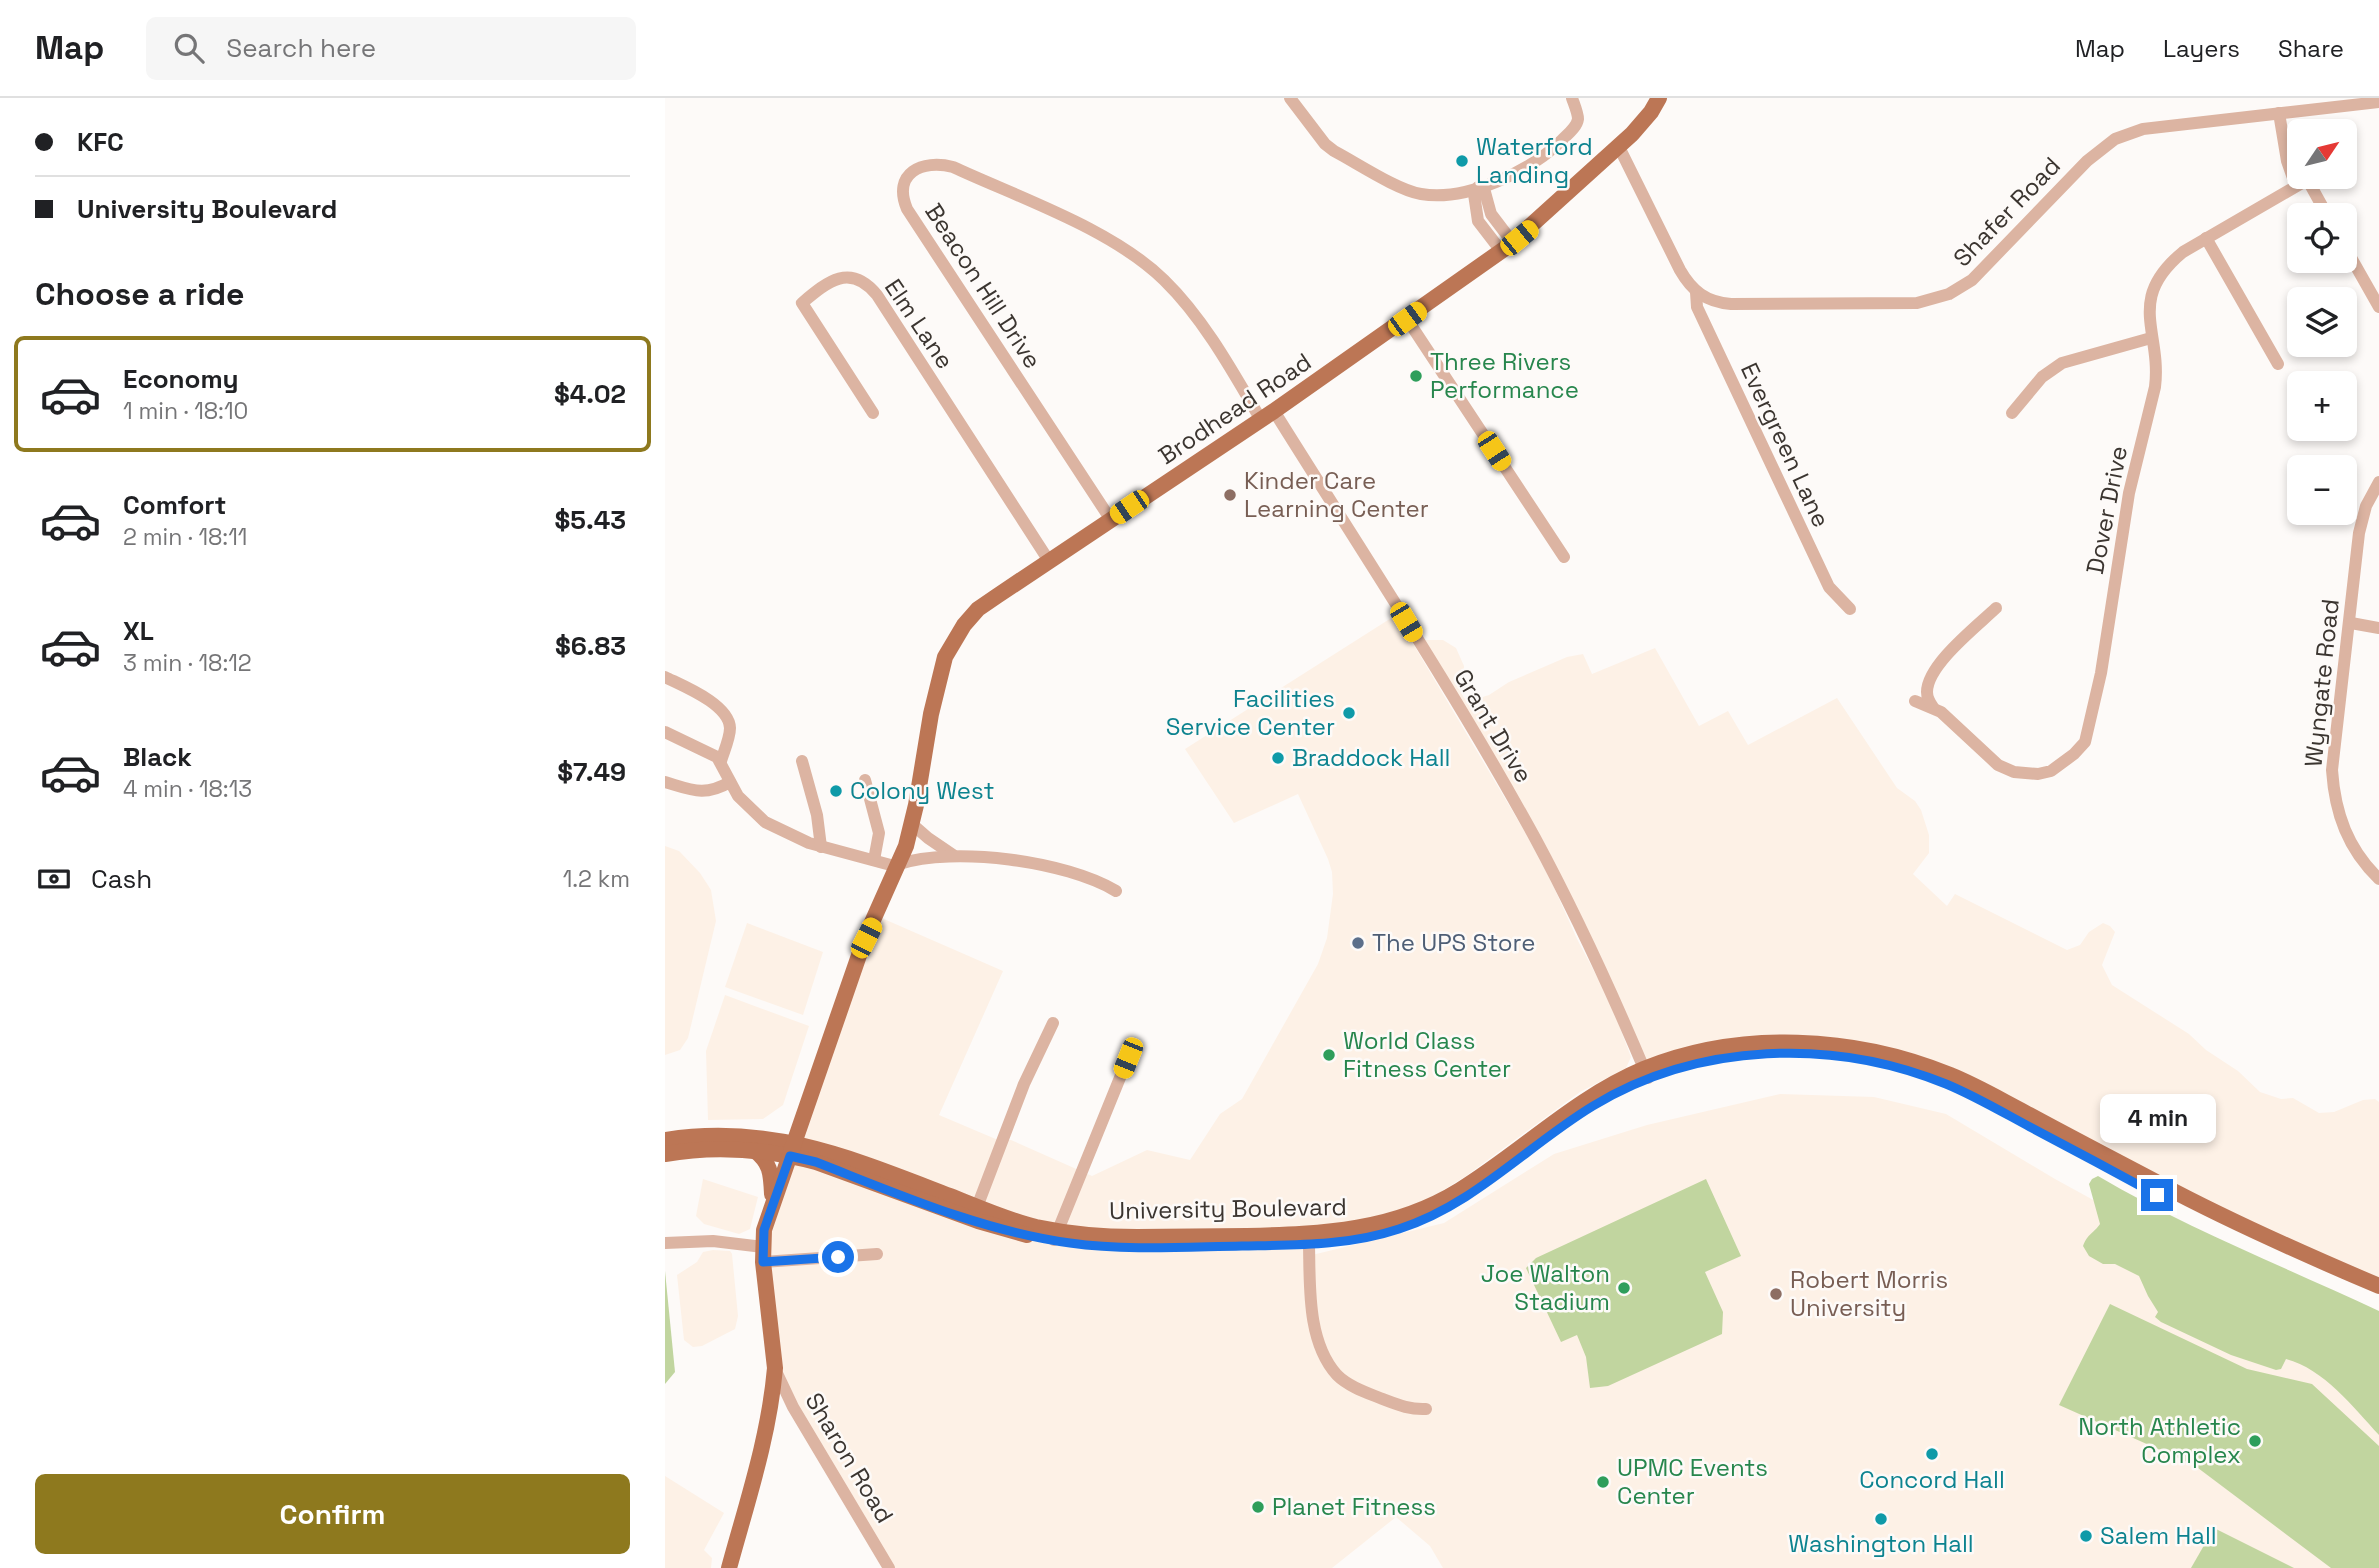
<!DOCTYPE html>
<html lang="en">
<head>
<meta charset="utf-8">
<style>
	:root { --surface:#fff; --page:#f6f6f6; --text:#202124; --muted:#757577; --line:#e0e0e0; --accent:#8e791e }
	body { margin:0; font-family:"Space Grotesk",sans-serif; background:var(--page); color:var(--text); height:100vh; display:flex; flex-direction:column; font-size:26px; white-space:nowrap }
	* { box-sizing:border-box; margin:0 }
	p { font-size:23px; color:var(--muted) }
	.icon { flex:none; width:38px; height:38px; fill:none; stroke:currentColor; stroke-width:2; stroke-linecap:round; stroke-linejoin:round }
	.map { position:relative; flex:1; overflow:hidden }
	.side { display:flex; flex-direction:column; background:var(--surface); width:665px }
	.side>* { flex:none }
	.guide { display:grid; align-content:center; height:154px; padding:0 35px; background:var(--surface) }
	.needle { width:46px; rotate:55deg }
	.buttons { position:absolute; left:1622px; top:21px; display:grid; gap:14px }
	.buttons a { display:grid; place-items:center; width:70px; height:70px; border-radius:10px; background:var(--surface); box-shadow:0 4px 10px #0003; font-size:35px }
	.end { position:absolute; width:32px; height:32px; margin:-16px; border:9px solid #1a73e8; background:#fff; box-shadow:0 0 0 4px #fff }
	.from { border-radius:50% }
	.bubble { position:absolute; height:49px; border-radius:10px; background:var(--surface); box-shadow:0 4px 10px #0003; font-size:23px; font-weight:700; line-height:49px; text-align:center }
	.car { position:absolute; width:21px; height:42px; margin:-21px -10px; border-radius:9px; box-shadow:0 0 5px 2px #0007; background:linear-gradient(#f5c518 24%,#345 0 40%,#f5c518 0 76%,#345 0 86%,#f5c518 0) }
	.guide b { display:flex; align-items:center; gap:24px; height:66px; font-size:26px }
	.guide b+b { border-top:2px solid var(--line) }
	.guide i { width:18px; height:18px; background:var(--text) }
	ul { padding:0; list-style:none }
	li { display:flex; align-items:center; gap:21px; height:116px; margin:0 14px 10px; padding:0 21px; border:4px solid transparent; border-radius:10px }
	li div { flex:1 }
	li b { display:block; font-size:26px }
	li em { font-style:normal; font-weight:700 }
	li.selected { border-color:var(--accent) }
	li>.icon { width:63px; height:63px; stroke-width:1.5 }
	h2 { padding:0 35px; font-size:32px; line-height:84px }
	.pay { display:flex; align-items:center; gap:18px; height:77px; padding:0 35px; font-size:26px }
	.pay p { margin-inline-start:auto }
	.button { display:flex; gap:14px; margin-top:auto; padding:14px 35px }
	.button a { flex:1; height:80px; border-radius:10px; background:var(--accent); color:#fff; font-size:28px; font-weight:700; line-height:80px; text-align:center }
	header { display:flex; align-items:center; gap:42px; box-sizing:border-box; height:98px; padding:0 35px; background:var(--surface); border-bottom:2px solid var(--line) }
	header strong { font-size:33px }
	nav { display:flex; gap:38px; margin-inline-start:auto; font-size:24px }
	.search { width:490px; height:63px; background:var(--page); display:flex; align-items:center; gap:18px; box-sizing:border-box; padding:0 24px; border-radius:10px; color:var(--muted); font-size:26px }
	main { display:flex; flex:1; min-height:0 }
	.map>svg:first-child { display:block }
	.built { fill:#fdf1e6 }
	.green { fill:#c1d59f }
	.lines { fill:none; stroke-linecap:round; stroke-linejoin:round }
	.minor { stroke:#dcb4a2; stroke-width:12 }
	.major { stroke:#bc7655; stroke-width:16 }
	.route { stroke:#1a73e8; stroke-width:9 }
	.culture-dot { fill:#0f9aa8; stroke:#fdfaf8; stroke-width:2.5 }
	.leisure-dot { fill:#2e9e5b; stroke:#fdfaf8; stroke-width:2.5 }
	.education-dot { fill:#8d6e63; stroke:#fdfaf8; stroke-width:2.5 }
	.service-dot { fill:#5c6f8a; stroke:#fdfaf8; stroke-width:2.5 }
	.labels { text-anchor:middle; stroke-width:5; stroke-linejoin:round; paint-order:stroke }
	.culture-label { font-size:24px; fill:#0d838f; stroke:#fdfaf8; text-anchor:start }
	.street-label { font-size:24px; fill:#3b3530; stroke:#fdfaf8 }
	.leisure-label { font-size:24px; fill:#27864d; stroke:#fdfaf8; text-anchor:start }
	.education-label { font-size:24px; fill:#785e54; stroke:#fdfaf8; text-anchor:start }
	.service-label { font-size:24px; fill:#4e5e75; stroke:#fdfaf8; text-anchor:start }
</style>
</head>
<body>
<header>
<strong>Map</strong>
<div class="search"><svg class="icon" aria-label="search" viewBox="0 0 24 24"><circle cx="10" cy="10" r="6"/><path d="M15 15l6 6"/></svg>Search here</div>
<nav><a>Map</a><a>Layers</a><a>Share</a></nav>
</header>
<main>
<section class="side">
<div class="guide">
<b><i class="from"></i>KFC</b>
<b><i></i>University Boulevard</b>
</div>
<h2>Choose a ride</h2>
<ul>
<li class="selected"><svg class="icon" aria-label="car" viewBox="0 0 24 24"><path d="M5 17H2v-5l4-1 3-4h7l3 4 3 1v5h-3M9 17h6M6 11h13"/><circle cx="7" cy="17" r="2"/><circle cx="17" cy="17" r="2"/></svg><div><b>Economy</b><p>1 min · 18:10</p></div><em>$4.02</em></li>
<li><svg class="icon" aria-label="car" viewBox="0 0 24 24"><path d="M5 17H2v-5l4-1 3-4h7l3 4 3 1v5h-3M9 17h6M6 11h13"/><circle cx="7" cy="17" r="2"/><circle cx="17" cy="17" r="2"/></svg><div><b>Comfort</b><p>2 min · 18:11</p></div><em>$5.43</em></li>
<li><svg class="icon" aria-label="car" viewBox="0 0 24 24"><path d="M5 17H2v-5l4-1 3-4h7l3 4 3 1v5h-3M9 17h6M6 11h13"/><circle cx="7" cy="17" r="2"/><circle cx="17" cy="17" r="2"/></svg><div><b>XL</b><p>3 min · 18:12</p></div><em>$6.83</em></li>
<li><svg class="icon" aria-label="car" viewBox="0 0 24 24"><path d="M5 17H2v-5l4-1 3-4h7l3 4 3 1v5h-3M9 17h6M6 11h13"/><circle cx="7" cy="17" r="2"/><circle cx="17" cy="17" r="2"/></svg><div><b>Black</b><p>4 min · 18:13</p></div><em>$7.49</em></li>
</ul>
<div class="pay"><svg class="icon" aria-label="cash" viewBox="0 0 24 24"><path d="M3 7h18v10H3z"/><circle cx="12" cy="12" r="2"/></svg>Cash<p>1.2 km</p></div>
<div class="button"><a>Confirm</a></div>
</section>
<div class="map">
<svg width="1714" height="1470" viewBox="0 0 1714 1470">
	<rect width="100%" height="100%" fill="#fdfaf8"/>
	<g class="built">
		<path d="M731,517L860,734L888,787L912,841L945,903L966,959L961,970L915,994L801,1078L772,1096L746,1108L647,1136V1157L779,1125L889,1056L982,1027L1115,996L1209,999L1281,1016L1390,1081L1525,1155L1714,1328V1470H778L765,1448L731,1419L667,1470H224L121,1295L99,1132L212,818L338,873L274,1017L333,1042H346L427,1078L482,1052L525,1062L555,1016L577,1001L653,866L662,840L668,796L667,774L663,761L633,696L569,725L520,651Z"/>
		<path d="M759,542H778L791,550L799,568V580L796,594L799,600L805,603L824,597L844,584L902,559L918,556L927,576L990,550L1034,628L1063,613L1083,647L1172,600L1232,690L1250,703L1256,712L1264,737V755L1248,776L1282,808L1290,796L1402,852L1415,847L1424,834L1438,825L1445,828L1450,834L1437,867L1447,887L1524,936L1541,952L1573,973L1595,994L1616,1001L1628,1000L1654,1015L1669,1014L1698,1002L1710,1001L1714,1004V1188L1266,969L1124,945L980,971L951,904Z"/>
		<path d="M0,748L14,753L35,775L46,792L51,823L23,940L15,952L0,957Z"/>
		<path d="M82,825L158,854L138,917L60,889Z"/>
		<path d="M60,897L144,928L118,1007L98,1021L43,1022L41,953Z"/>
		<path d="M38,1081L93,1099L85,1131L74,1136L39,1126L31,1118Z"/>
		<path d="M48,1152L65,1153L67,1156L73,1218L70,1231L37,1248L28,1249L19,1242L12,1177L32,1164L38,1154Z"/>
		<path d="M0,1378L59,1415L39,1452L47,1460L46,1470H0Z"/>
	</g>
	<g class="green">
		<path d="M1433,1078C1523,1131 1620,1169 1714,1213V1337C1688,1309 1659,1271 1621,1261L1616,1271L1611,1272L1566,1257L1496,1224L1490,1219L1493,1214L1483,1198L1474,1178L1450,1166H1438L1424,1158L1418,1148C1423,1135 1428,1136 1435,1126L1424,1086L1427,1081Z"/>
		<path d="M1041,1081L1076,1158L1040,1174L1058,1214L1057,1236L943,1288L925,1290L921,1259L912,1237L896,1244L861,1170L871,1160Z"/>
		<path d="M0,1173L10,1274L0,1286Z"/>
		<path d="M1445,1206L1582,1271L1647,1286L1714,1348V1470H1666L1529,1367L1394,1307Z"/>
		<path d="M1549,1430L1629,1470H1526Z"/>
	</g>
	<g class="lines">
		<g class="minor">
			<path d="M625,0L660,46L669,53C692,65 732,92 756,96C801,104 866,73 897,42C903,36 912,29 913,21C913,15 909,6 907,0"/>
			<path d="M1614,15L1622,63L1628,80L1642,82"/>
			<path d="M1622,47L1634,65"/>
			<path d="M954,49L1015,172C1027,193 1041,204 1066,206L1252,205L1284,196L1307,182L1422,63L1450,41L1478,31L1714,4"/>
			<path d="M1641,79L1662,117"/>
			<path d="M813,89L820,94L826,116L845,141L842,149H833L813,123L809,96Z"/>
			<path d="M1541,140L1613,266"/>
			<path d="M1680,149L1714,209"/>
			<path d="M1031,194L1032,209L1164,489L1185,511"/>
			<path d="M742,221L899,459"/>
			<path d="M609,313C697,454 790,594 870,740C912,818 949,899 983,980"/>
			<path d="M208,315L137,205C162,184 185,164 212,197L384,463"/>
			<path d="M1347,315L1377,279L1397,265L1486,240"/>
			<path d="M1714,384L1701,408L1694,435L1667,672C1670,716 1683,751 1714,781"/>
			<path d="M446,422L242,111C227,75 257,61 288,69C355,100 447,131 499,182C539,221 568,274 596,322"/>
			<path d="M1686,525L1714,530"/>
			<path d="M0,579C18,588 64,606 65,630C65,640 59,653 56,663"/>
			<path d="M1250,603L1276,614L1333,667L1349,674L1373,676L1386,673L1409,656L1420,644L1436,575L1464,395L1490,289C1497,233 1460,202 1518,154L1642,82"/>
			<path d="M1268,609C1265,605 1262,600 1262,594C1262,567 1311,529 1331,510"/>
			<path d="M0,634L52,659L73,698L100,724L144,745L233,769"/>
			<path d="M137,663L152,717L156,749"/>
			<path d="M200,682L214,735L209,762"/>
			<path d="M0,684C27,692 39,699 65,684"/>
			<path d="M247,726L263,740L288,757"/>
			<path d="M234,766C289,748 401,763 451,793"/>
			<path d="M312,1109L359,986L388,925"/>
			<path d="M389,1142L463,960"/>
			<path d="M0,1145L48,1143L98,1149"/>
			<path d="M644,1147C645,1188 642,1244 672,1277C683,1288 700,1294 715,1300C731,1306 744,1312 761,1311"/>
			<path d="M98,1164L212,1156"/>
			<path d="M110,1271L128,1309L224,1470"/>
		</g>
		<g class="major">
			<path d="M0,1042C106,1025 188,1061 285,1098C313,1109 342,1122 371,1129C404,1136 438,1139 472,1139C509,1139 545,1138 582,1138C658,1136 729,1133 795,1092C858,1053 910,1000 979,971C1075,932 1190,938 1285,977C1310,987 1334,1001 1359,1014C1405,1039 1451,1063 1497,1087C1568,1125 1641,1157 1714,1188"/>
			<path d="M89,1052C106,1065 106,1076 107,1096"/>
			<path d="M0,1056C51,1047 101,1051 151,1064L313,1123L362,1137"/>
			<path d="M64,1470C82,1404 104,1339 110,1270L98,1164L99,1132L200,840L241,748L251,707L266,616L280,559L299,527L313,511L332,498L609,313L842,149L967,36L986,14L994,0"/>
		</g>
	</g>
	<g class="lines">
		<path class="route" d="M173,1159L98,1164L99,1132L125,1058L151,1064C233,1096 317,1133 405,1145C462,1153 520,1149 577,1148C631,1147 683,1148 734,1131C809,1107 862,1048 928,1008C1033,944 1169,940 1281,986C1310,998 1337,1014 1365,1029C1407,1051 1450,1074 1492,1097"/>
	</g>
	<g class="culture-dot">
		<circle cx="797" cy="63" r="7"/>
		<circle cx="684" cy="615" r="7"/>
		<circle cx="613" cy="660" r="7"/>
		<circle cx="171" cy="693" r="7"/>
		<circle cx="1267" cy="1356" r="7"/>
		<circle cx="1216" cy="1421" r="7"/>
		<circle cx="1421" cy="1438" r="7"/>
	</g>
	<g class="leisure-dot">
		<circle cx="751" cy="278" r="7"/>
		<circle cx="664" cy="957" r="7"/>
		<circle cx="959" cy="1190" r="7"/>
		<circle cx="1590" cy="1343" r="7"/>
		<circle cx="938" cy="1384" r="7"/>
		<circle cx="593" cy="1409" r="7"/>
	</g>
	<g class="education-dot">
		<circle cx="565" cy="397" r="7"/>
		<circle cx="1111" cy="1196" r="7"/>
	</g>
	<circle class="service-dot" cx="693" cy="845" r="7"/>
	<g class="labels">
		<g class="culture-label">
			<text x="811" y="57">Waterford<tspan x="811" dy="28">Landing</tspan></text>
			<text x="670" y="609" text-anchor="end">Facilities<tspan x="670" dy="28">Service Center</tspan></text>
			<text x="627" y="668">Braddock Hall</text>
			<text x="185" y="701">Colony West</text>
			<text x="1267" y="1390" text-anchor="middle">Concord Hall</text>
			<text x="1435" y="1446">Salem Hall</text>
			<text x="1216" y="1454" text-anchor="middle">Washington Hall</text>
		</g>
		<g class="street-label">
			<text transform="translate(1342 114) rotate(-46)" y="8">Shafer Road</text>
			<text transform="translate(318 188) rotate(57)" y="8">Beacon Hill Drive</text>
			<text transform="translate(254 226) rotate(56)" y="8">Elm Lane</text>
			<text transform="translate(570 311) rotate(-34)" y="8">Brodhead Road</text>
			<text transform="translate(1120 347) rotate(65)" y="8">Evergreen Lane</text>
			<text transform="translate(1442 412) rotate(-79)" y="8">Dover Drive</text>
			<text transform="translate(1657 585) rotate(-84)" y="8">Wyngate Road</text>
			<text transform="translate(828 628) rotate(59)" y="8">Grant Drive</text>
			<text transform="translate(563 1111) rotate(-1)" y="8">University Boulevard</text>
			<text transform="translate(184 1360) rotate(59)" y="8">Sharon Road</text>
		</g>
		<g class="leisure-label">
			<text x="765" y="272">Three Rivers<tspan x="765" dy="28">Performance</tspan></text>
			<text x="678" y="951">World Class<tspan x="678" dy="28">Fitness Center</tspan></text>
			<text x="945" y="1184" text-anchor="end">Joe Walton<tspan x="945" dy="28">Stadium</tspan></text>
			<text x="1576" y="1337" text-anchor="end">North Athletic<tspan x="1576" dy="28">Complex</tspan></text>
			<text x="952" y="1378">UPMC Events<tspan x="952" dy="28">Center</tspan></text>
			<text x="607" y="1417">Planet Fitness</text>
		</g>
		<g class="education-label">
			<text x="579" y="391">Kinder Care<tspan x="579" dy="28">Learning Center</tspan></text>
			<text x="1125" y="1190">Robert Morris<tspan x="1125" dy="28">University</tspan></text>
		</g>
		<g class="service-label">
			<text x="707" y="853">The UPS Store</text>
		</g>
	</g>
</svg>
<div class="buttons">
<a><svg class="needle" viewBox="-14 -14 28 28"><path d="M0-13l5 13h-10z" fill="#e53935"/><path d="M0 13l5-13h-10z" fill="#757577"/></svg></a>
<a><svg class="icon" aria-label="locate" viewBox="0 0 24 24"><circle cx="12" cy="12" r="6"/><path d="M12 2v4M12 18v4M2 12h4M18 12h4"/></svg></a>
<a><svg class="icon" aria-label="layers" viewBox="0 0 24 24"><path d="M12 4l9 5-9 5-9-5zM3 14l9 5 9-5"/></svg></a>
<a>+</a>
<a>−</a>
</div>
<i class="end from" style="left:173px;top:1159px"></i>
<i class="end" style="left:1492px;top:1097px"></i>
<div class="bubble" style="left:1435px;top:996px;width:116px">4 min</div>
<i class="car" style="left:854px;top:140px;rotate:51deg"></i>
<i class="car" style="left:742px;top:221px;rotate:54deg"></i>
<i class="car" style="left:829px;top:353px;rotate:147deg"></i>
<i class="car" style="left:464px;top:409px;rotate:236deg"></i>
<i class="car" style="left:741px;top:524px;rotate:149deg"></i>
<i class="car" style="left:201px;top:840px;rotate:27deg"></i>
<i class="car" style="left:463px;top:960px;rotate:202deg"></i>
</div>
</main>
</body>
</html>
